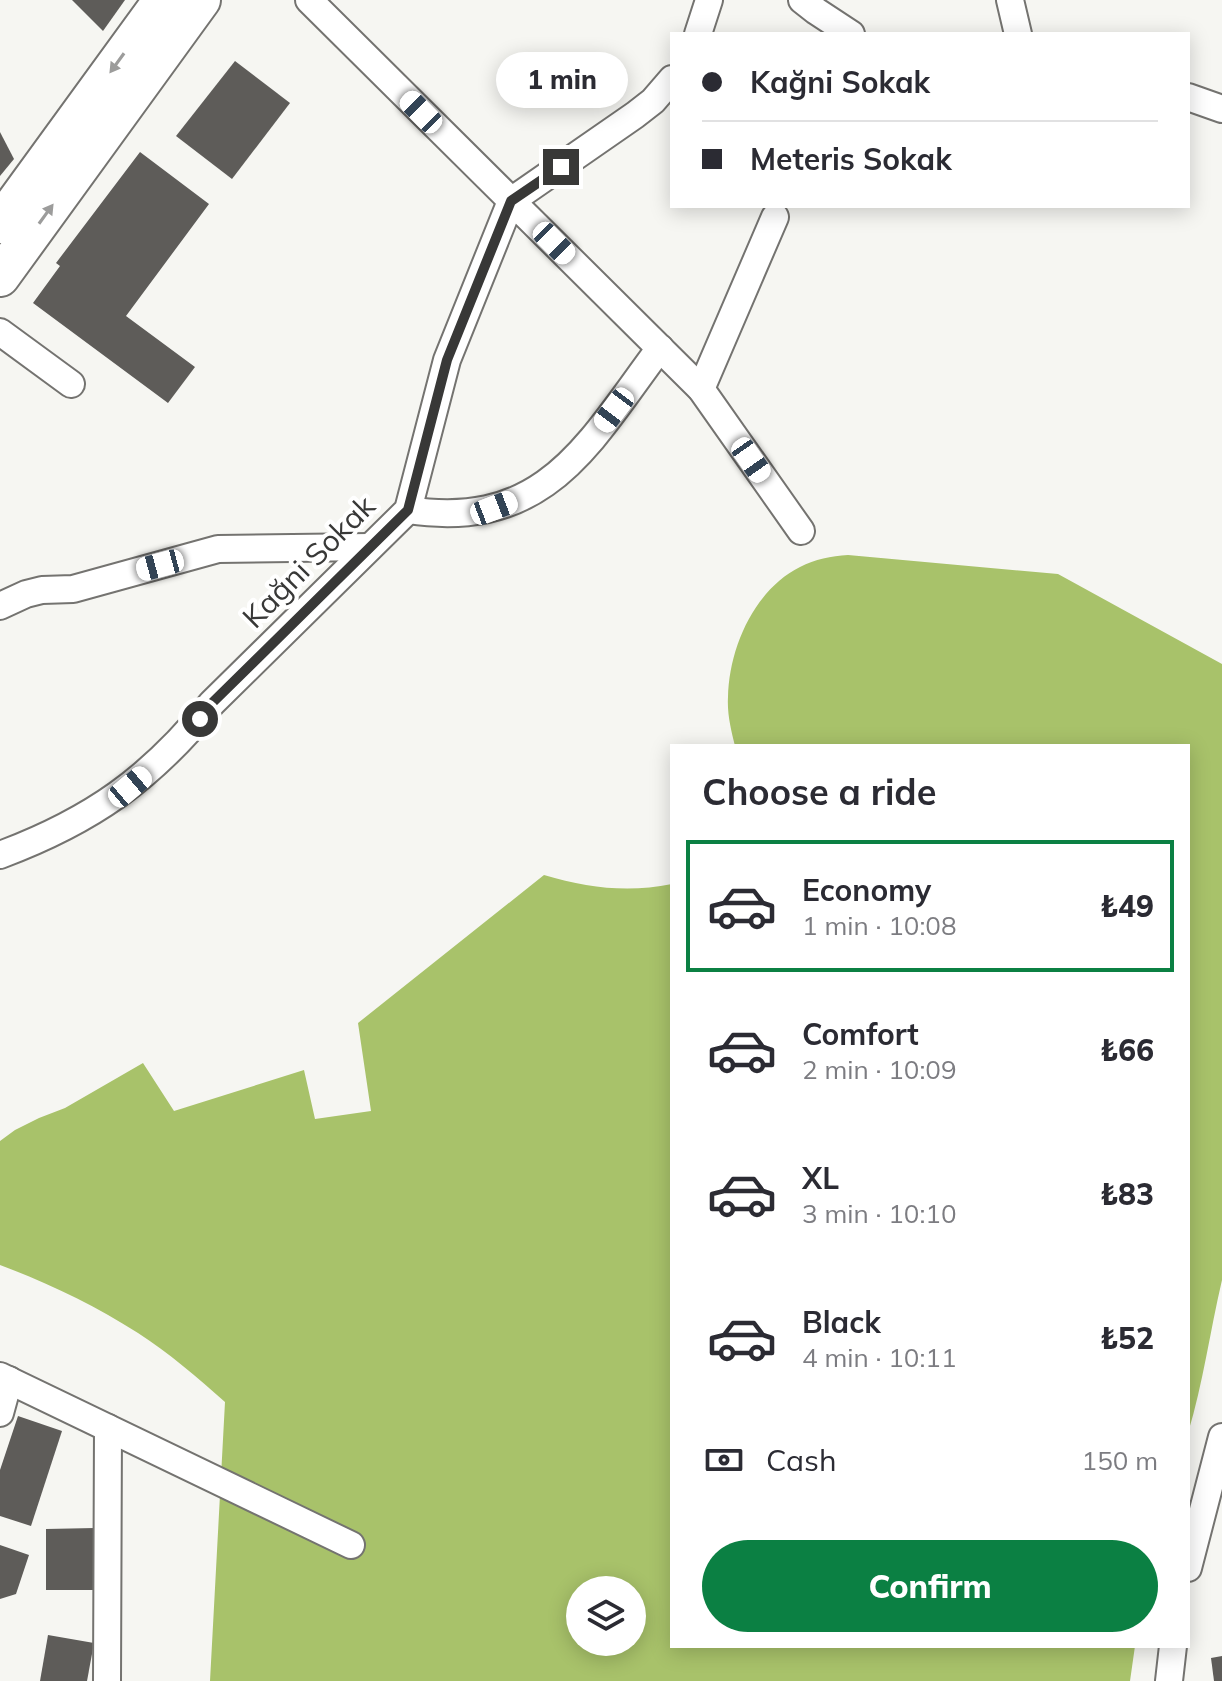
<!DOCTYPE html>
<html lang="en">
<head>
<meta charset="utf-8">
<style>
	:root { --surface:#fff; --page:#f7f7f7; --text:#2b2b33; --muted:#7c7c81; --line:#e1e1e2; --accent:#0b8043 }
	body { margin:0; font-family:Mulish,sans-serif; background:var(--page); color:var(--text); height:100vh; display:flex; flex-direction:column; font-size:30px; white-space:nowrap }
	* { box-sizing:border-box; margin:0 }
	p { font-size:26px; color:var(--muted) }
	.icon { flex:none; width:44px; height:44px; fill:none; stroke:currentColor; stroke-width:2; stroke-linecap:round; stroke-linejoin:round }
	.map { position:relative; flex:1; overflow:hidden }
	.side { position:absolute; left:670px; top:744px; width:520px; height:904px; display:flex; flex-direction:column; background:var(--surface); border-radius:0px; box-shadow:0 4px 20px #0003 }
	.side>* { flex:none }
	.top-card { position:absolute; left:670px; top:32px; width:520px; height:176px; border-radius:0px; box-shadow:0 4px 20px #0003; display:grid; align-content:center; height:176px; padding:0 32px; background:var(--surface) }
	.buttons { position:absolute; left:566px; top:1576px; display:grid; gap:16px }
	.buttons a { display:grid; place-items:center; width:80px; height:80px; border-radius:50%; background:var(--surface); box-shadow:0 4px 20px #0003; font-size:40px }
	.end { position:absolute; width:36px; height:36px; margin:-18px; border:10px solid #383837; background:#fff; box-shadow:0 0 0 4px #fff }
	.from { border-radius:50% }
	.bubble { position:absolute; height:56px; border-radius:28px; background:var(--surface); box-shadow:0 4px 20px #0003; font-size:26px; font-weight:800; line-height:56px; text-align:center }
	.car { position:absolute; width:24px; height:48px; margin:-24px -12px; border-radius:10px; box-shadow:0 0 6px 2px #0007; background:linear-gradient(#fff 24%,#345 0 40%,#fff 0 76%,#345 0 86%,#fff 0) }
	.top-card b { display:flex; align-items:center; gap:28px; height:76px; font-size:30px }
	.top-card b+b { border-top:2px solid var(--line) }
	.top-card i { width:20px; height:20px; background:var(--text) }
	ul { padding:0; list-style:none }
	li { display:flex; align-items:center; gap:24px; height:132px; margin:0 16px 12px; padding:0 16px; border:4px solid transparent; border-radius:0px }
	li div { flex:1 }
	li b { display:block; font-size:30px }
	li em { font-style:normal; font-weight:800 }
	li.selected { border-color:var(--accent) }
	li>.icon { width:72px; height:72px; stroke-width:1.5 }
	h2 { padding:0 32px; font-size:36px; line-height:96px }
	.pay { display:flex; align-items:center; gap:20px; height:88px; padding:0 32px; font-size:30px }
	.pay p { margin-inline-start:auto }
	.primary-button { display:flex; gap:16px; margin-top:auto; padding:16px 32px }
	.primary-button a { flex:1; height:92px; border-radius:48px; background:var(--accent); color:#fff; font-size:32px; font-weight:800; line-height:92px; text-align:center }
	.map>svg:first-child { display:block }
	.forest { fill:#a8c26a; fill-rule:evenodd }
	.building { fill:#5e5c59 }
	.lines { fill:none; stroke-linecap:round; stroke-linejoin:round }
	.minor-casing { stroke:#747370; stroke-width:30 }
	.secondary-casing { stroke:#747370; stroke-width:42 }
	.minor { stroke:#fff; stroke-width:26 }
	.secondary { stroke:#fff; stroke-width:38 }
	.oneway { fill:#9c9c9b }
	.route { stroke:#383837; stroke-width:10 }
	.labels { text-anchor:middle; stroke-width:8; stroke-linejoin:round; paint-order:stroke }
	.street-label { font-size:30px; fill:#383837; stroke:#fff }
</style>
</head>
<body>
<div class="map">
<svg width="1222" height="1681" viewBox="0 0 1222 1681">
	<rect width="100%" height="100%" fill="#f6f6f2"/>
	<g class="forest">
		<path d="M848,555L1058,574L1222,664V1280C1210,1331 1203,1384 1188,1433V746H735C731,730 727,714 728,697C729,648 754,590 800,567C815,559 831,556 848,555Z"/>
		<path d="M544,875C588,888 628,893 672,884V1646H1135L1130,1681H210L225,1402C197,1377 169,1353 138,1333C94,1305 48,1283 0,1265V1141L15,1130L39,1118L65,1108L143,1063L174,1111L304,1070L315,1119L371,1111L358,1023ZM580,1590H632V1642H580Z"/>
	</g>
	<g class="building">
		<path d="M72,0H125L103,31Z"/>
		<path d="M235,61L290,103L232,179L176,136Z"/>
		<path d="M0,132L14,159L0,176Z"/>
		<path d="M140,152L209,204L126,316L195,367L168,403L33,303L60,266L56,263Z"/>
		<path d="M18,1416L62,1431L31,1526L0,1516V1470Z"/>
		<path d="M95,1528L96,1590H46V1529Z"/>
		<path d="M0,1545L29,1555L16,1594L0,1599Z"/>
		<path d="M48,1635L94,1643L87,1681H40Z"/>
		<path d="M1222,1656V1681H1214L1211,1658Z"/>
	</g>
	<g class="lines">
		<defs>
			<g id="minor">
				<path d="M309,0L701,389L801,531"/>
				<path d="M802,0L816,11L851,34"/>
				<path d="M1010,0L1018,34"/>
				<path d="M698,34L709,0"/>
				<path d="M1188,97L1222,109"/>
				<path d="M0,332L71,384"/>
				<path d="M701,389L775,217"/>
				<path d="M408,510C546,531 588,444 660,348"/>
				<path d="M0,606L26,594L42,590L73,589L218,549L370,547"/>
				<path d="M0,855C91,821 151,779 212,703L408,510L447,360L511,201L635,115L653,101L672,79"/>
				<path d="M0,1376L351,1545"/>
				<path d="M0,1413L9,1380"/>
				<path d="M1188,1568L1222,1437"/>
				<path d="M107,1681L108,1428"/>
				<path d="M1169,1681L1173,1646"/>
			</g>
			<g id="secondary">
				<path d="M0,224L163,0"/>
				<path d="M0,277L201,0"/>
			</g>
		</defs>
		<use href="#minor" class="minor-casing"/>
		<use href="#secondary" class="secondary-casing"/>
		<use href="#minor" class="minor"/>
		<use href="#secondary" class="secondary"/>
	</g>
	<defs><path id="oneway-solid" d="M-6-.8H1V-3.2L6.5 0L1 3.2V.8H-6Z" transform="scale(2)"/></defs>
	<g class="oneway">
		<use href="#oneway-solid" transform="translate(117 63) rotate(126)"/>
		<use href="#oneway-solid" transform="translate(46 214) rotate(-54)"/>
	</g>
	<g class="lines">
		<path class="route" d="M200,719L212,703L408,510L447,360L511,201L561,167"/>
	</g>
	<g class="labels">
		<g class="street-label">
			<text transform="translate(309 562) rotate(-45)" y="10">Kağni Sokak</text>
		</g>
	</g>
</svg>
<div class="buttons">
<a><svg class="icon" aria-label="layers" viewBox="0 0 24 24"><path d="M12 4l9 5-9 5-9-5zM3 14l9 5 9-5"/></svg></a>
</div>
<i class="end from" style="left:200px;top:719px"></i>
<i class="end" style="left:561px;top:167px"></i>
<div class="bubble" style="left:496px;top:52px;width:132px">1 min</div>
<i class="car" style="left:421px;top:112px;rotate:315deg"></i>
<i class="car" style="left:554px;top:243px;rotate:135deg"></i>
<i class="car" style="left:614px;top:410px;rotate:217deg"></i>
<i class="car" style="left:751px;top:460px;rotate:145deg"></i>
<i class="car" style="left:494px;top:508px;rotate:69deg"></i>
<i class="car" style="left:160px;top:565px;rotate:255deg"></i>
<i class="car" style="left:130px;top:787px;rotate:50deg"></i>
<div class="top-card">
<b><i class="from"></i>Kağni Sokak</b>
<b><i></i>Meteris Sokak</b>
</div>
<section class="side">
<h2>Choose a ride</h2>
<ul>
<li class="selected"><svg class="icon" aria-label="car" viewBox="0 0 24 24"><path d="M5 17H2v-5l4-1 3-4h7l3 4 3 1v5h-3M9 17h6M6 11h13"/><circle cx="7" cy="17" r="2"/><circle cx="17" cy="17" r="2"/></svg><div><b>Economy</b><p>1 min · 10:08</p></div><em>₺49</em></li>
<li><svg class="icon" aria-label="car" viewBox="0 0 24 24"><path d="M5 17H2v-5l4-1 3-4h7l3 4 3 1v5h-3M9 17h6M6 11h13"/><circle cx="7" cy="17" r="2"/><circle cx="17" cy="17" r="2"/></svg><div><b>Comfort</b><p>2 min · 10:09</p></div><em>₺66</em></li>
<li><svg class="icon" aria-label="car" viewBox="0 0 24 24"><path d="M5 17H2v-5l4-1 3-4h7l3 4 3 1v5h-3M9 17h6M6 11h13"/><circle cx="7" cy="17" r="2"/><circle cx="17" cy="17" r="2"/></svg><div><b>XL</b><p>3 min · 10:10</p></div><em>₺83</em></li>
<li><svg class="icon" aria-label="car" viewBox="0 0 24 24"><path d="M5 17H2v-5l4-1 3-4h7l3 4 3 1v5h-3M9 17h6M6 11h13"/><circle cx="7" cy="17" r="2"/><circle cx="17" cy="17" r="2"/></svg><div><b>Black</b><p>4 min · 10:11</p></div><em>₺52</em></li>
</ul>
<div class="pay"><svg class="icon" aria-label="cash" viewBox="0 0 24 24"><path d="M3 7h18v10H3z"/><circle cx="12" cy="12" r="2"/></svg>Cash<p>150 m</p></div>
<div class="primary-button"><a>Confirm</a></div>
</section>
</div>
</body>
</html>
